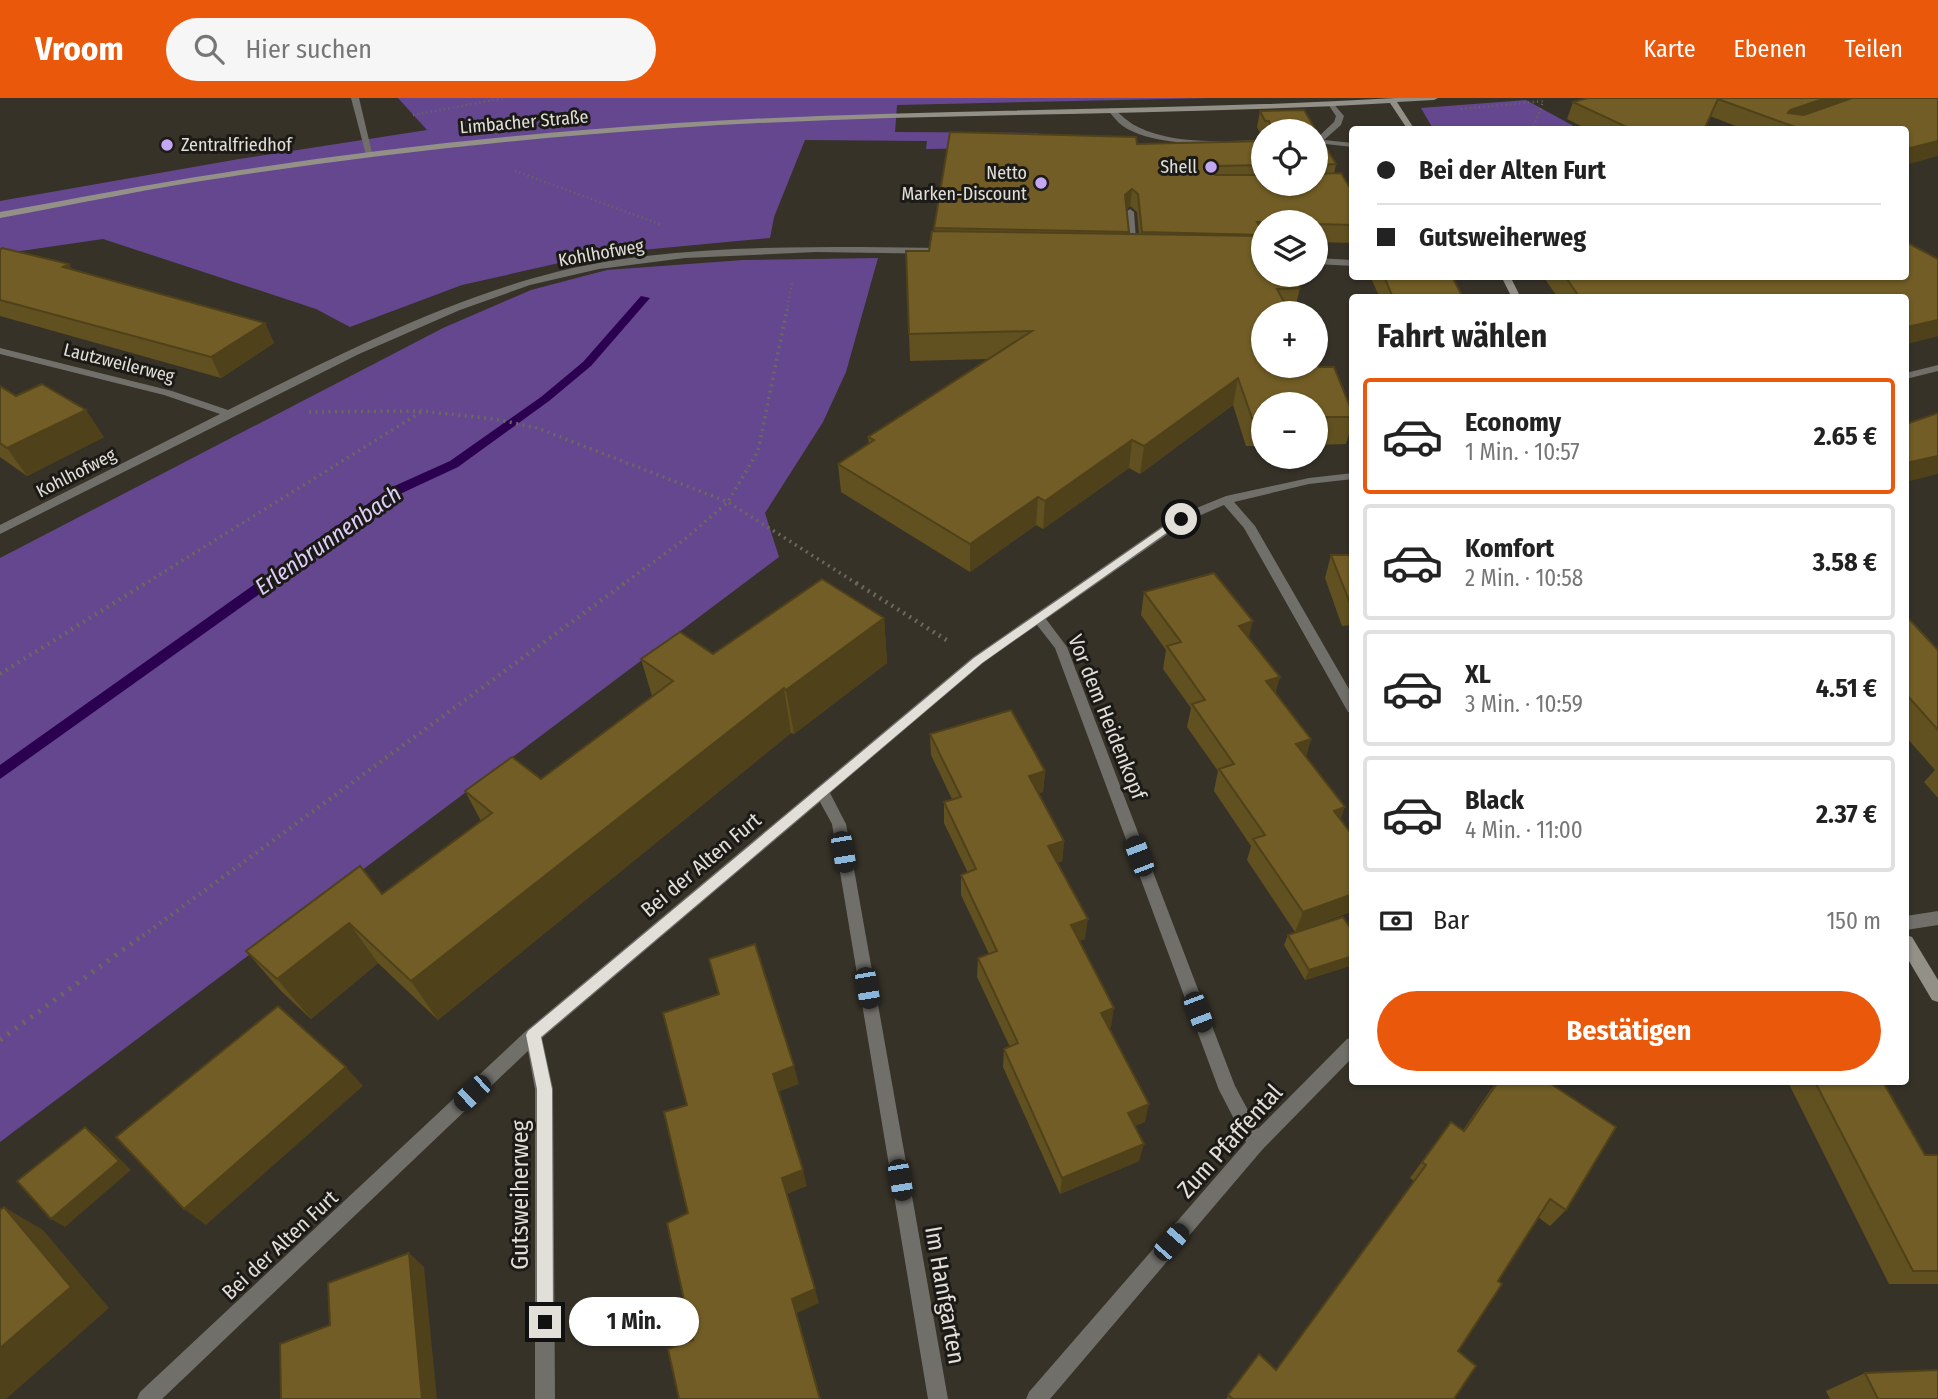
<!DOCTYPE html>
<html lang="de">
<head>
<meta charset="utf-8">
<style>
	:root { --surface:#fff; --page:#f6f6f6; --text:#222; --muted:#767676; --line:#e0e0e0; --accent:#ea580c }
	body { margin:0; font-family:"Fira Sans Condensed",sans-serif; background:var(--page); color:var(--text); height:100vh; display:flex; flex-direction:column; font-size:26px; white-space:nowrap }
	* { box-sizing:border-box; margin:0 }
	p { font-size:23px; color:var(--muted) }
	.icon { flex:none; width:38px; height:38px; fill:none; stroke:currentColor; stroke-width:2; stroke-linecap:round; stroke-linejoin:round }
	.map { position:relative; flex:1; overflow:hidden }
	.drawer { position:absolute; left:1349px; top:196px; width:560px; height:791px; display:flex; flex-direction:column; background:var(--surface); border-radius:7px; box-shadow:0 2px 5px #0004 }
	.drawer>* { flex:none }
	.banner { position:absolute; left:1349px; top:28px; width:560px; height:154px; border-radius:7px; box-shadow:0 2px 5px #0004; display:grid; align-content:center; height:154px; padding:0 28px; background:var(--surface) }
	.controls { position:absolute; left:1251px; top:21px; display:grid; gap:14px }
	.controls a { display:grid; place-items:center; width:77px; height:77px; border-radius:50%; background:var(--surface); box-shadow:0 2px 5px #0004; font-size:35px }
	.end { position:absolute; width:32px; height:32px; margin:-16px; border:9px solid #e2dfd9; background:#111; box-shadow:0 0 0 4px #111 }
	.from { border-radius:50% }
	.bubble { position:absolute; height:49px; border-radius:24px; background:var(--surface); box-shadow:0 2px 5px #0004; font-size:23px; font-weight:700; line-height:49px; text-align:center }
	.car { position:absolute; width:21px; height:42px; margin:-21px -10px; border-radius:9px; box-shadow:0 0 5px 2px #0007; background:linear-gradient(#222 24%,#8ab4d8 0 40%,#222 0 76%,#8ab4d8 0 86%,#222 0) }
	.banner b { display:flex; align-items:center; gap:24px; height:66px; font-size:26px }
	.banner b+b { border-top:2px solid var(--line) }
	.banner i { width:18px; height:18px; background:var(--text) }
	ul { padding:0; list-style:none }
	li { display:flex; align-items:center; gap:21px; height:116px; margin:0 14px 10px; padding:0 14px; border:4px solid var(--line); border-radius:7px }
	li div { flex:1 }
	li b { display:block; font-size:26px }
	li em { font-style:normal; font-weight:700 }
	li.selected { border-color:var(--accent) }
	li>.icon { width:63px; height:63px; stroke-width:1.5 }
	h2 { padding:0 28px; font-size:32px; line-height:84px }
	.pay { display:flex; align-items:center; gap:18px; height:77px; padding:0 28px; font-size:26px }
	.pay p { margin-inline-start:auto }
	.button { display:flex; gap:14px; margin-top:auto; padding:14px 28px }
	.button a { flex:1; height:80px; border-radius:42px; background:var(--accent); color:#fff; font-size:28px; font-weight:700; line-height:80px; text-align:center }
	header { display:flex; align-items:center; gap:42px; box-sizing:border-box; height:98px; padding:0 35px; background:var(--accent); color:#fff }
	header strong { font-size:33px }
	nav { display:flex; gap:38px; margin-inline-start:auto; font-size:24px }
	.search { width:490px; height:63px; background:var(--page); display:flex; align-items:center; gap:18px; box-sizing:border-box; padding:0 24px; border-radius:38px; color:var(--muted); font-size:26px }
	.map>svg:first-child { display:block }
	.green { fill:#65478f }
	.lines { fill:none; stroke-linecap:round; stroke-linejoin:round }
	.stream { fill:#2b0050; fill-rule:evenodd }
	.path-far3 { stroke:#6c685f; stroke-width:2.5; stroke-dasharray:1 3.5; stroke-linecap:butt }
	.path-far2 { stroke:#6c685f; stroke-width:3.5; stroke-dasharray:2 4.5; stroke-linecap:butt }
	.path-far1 { stroke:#6c685f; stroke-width:4.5; stroke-dasharray:2 5; stroke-linecap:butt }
	.path { stroke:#6c685f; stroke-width:5; stroke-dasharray:2.5 7; stroke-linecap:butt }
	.lane { fill:#706f6a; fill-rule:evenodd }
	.street { fill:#706f6a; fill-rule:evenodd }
	.secondary { fill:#939088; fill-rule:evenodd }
	.wall { fill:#615020; fill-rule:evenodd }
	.shaded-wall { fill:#4f411a }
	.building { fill:#715d25; stroke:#4f411a; stroke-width:2 }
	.route { fill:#e2dfd9 }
	.poi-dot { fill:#c3a7f2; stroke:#1c1a16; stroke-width:2.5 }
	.labels { text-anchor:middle; stroke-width:6; stroke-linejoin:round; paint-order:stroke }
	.far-street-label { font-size:18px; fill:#e2dfd9; stroke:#1c1a16 }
	.far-poi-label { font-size:18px; fill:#e2dfd9; stroke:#1c1a16; text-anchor:end }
	.street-label { font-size:21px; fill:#e2dfd9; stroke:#1c1a16 }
	.water-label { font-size:23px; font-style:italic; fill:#decefb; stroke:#1c1a16 }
	.near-street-label { font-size:24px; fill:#e2dfd9; stroke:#1c1a16 }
</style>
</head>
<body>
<header>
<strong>Vroom</strong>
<div class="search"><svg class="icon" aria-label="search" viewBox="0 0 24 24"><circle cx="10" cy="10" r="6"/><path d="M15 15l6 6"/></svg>Hier suchen</div>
<nav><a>Karte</a><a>Ebenen</a><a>Teilen</a></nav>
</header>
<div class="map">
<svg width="1938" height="1301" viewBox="0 0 1938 1301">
	<rect width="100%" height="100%" fill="#363228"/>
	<g class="green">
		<path d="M398,0H1212L897,7L895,34L1037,35L1051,40L1043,49L926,51L927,43L805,42L774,119L770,140L599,156L462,187L350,229L316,211L103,141L0,156V103L239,61L427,32Z"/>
		<path d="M1526,2L1579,31H1433L1421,10Z"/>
		<path d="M878,160L846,274L823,324L765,415L779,459L0,1044V460L443,230L531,192L607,172L743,162Z"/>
	</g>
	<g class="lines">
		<path class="stream" d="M641,198L650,200L591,268L549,303L458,369L400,396L0,681V667L390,390L450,363L541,299L583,264Z"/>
		<g class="path-far3">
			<path d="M1461,11L1544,3"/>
			<path d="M413,17L505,0"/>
			<path d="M1532,32L1543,4"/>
			<path d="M515,73L662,127"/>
			<path d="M787,213L792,184"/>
		</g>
		<g class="path-far2">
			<path d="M309,314L421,313L495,321L537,330L728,404L859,487"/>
			<path d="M143,487L421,314"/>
			<path d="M622,487L685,441L728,404L758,353L787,211"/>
		</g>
		<g class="path-far1">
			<path d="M856,485L948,543"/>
			<path d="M0,576L146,485"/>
			<path d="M137,842L625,485"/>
		</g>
		<path class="path" d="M0,942L139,840"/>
		<g class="lane">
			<path d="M351,0H359L373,59L366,57Z"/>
			<path d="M1332,4L1344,18L1341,27L1324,42L1353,45V49L1316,45V41L1334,24L1336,18L1328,6Z"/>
			<path d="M1112,10C1121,16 1127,24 1138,29C1174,47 1224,43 1264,42V46C1227,47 1147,50 1119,25C1115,21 1111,16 1108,12Z"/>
			<path d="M1130,111L1134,114L1137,155L1133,158L1129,155L1126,114Z"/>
		</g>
		<g class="street">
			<path d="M860,149L947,150L951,153L947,156L816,154L685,160L599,171L530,187L460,212L359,256L0,436V427L220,316L164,297L0,256V250L172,293L228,312C335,259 444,202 560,173C657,150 760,149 860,149Z"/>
			<path d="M1316,160L1353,162V168L1316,166Z"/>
			<path d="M1938,267V273L1906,281V275Z"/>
			<path d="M1353,375V381L1309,386L1234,404L1255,428L1353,598V615L1348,614L1244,430L1224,407L1185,424L1046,521L1067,549L1235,988L1258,1031L1347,941L1353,939V959L1262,1052L1050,1301H1026L1029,1294L1246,1044L1219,992L1055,550L1037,527L983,565L830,695L846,726L948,1301H928L832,726L820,704L542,940L553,991L555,1301H535V991L528,953L162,1301H137L140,1294L527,932L973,559L1177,418L1226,398L1309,380Z"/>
			<path d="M1938,813V827L1906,832V818Z"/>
		</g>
		<g class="secondary">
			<path d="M1396,0H1438L1434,2L1397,4L1415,32H1408L1390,5C1151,19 912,14 674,30C525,40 376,56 228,79C152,90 76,106 0,120V114C74,101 148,86 222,75C373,51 525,35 677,25C917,10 1157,14 1396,0Z"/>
			<path d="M1501,178H1510L1521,200H1512Z"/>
			<path d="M1906,837L1912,839L1938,882V904L1932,902L1906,858Z"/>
		</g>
	</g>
	<g class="wall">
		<path d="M1588,0H1938L1906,32H1746L1710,18L1704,32H1589L1567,21L1573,4Z"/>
		<path d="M1304,12L1336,66L1334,76L1341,75L1352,93H1353V145L1316,144V124H1264V177H1293L1300,190L1294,215H1264V268H1316V263L1319,269H1334L1353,316V322L1346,346L1316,347V306H1264V348H1246L1233,307L1140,376L1129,370L1043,431L1036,427L970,474L841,394L838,366L869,346L868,339L989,261L910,263L906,153H929L932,133H934L950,34L1136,39L1137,46L1264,43V86H1316V33H1264V40L1262,39L1257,29L1260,13ZM1130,108L1137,114L1139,136H1129L1127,111Z"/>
		<path d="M0,152L265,225L274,245L221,280L0,218Z"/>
		<path d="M1370,178H1452L1463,200H1380Z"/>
		<path d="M1543,178H1906L1938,238L1906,246V200H1558Z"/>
		<path d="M0,288L16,298L104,339L27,378L0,359Z"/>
		<path d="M1331,457H1353V527L1342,528L1325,480Z"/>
		<path d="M1144,494L1249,540L1280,579L1275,595L1311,641L1306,658L1341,721L1353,738V813L1299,833L1353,834V867L1305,882L1284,847L1288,837L1295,834L1247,762L1251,748L1214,693L1218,673L1187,629L1191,610L1163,571L1166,552L1141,517Z"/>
		<path d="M1906,518L1938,552V700L1924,684L1935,672L1906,639Z"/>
		<path d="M884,520L887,565L794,636L791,635L438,922L378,865L311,921L281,893L246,853L382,796L481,723L465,693L541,681L652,598L641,561L713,556Z"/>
		<path d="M930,636L1045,673L1043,694L1038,695L1064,743L1062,763L1057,765L1085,841L1079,843L1111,929L1109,930L1145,1024L1134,1028L1139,1063L1060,1096L1003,969L1004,951L1010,949L977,879L978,860L989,856L961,797V777L968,775L944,725V704L952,701L931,657Z"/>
		<path d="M1496,984H1548L1566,1112L1550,1128L1538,1119L1498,1183L1458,1253L1454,1301H1226L1259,1256L1276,1272L1414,1083L1410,1080L1451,1024L1463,1032Z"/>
		<path d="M1788,984H1883L1925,1057H1938V1186H1889Z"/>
		<path d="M1865,1275L1938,1301H1830L1826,1293Z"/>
	</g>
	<g class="shaded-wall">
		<path d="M1826,0H1867L1783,25L1790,12Z"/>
		<path d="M1938,43V58L1906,67V51Z"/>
		<path d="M1216,68L1213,85L1209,74Z"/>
		<path d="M1132,91L1130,108L1123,114L1125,97Z"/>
		<path d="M69,166L80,185L63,169Z"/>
		<path d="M1938,222V238L1906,246V231L1907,229Z"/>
		<path d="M265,225L274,245L221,280L211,259Z"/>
		<path d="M1238,280L1233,307L1140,376L1144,348Z"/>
		<path d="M86,312L104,339L27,378L7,350Z"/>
		<path d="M1132,342L1129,370L1043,431L1045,403Z"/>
		<path d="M1938,358V376L1906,384V365Z"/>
		<path d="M1038,399L1036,427L970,474V446Z"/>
		<path d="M884,520L887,565L794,636L786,592Z"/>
		<path d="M1253,523L1247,546L1239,528Z"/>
		<path d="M1280,579L1273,601L1266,583Z"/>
		<path d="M784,590L791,635L438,922L411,883Z"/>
		<path d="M1311,641L1304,663L1296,646Z"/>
		<path d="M1045,673L1043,694L1027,699L1029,678Z"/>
		<path d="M1345,709L1337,731L1334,713Z"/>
		<path d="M1064,743L1062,763L1046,768L1048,748Z"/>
		<path d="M1353,796V813L1295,834L1303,814Z"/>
		<path d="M1088,821L1085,841L1068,847L1071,827Z"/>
		<path d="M349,825L378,865L311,921L277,881Z"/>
		<path d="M1353,858V867L1305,882L1309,872Z"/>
		<path d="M1114,910L1111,929L1098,934L1101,915Z"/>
		<path d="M794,968L799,986L778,994L773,976Z"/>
		<path d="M346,969L363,988L206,1127L184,1111Z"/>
		<path d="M1149,1006L1145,1024L1123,1032L1128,1015Z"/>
		<path d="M85,1029L97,1038L131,1072L65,1129L51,1121Z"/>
		<path d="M1144,1046L1139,1063L1060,1096L1062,1080Z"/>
		<path d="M803,1072L807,1088L787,1096L819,1205L797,1215L821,1301H820L792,1201L782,1080Z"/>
		<path d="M4,1109L43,1132L109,1210L6,1301H0V1250Z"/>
		<path d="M409,1155L424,1169L437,1301H422Z"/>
	</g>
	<g class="building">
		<path d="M1588,0H1826L1790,12L1788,15L1804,17L1852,0H1938V43L1906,51V32H1803L1718,1L1704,32H1633L1573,4Z"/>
		<path d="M1304,12L1336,66L1316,67V33H1272L1269,23H1265L1260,13Z"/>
		<path d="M950,34L1136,39L1137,46L1264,43V67L1216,68L1209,74L1216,77H1264V86H1316V76L1341,75L1352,93H1353V127L1316,126V124H1257L1264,135V137L1142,134L1138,96L1132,91L1125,97L1129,134L934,130Z"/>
		<path d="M932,133L1264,138V177H1293L1300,190L1277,191L1290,215H1264V268H1316V263L1319,269H1334L1353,316V319H1316V306H1264V320H1252L1238,280L1144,348L1132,342L1045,403L1038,399L970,446L838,366L874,342L868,339L1032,233L909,236L906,153H929Z"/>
		<path d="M1906,144L1938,161V222L1907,229L1906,226V200H1580L1565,178H1906Z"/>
		<path d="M2,150L69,166L63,169L265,225L211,259L0,202V152Z"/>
		<path d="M1384,178H1452L1463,200H1393Z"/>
		<path d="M42,286L86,312L7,350L0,345V288L16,298Z"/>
		<path d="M1938,315V358L1906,365V326Z"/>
		<path d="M1331,457H1353V505H1350Z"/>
		<path d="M1214,475L1253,523L1239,528L1280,579L1266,583L1311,641L1296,646L1345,709L1334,713L1353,738V796L1303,814L1253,741L1265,737L1219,671L1234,666L1192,606L1205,602L1167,548L1181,544L1144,494Z"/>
		<path d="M822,481L884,520L786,592L784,590L411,883L349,825L277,881L246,853L360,768L382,796L492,715L465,693L512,659L541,681L673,583L641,561L680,534L713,556Z"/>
		<path d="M1906,518L1938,552V632L1906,596Z"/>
		<path d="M1011,612L1045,673L1029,678L1064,743L1048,748L1088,821L1071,827L1114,910L1101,915L1149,1006L1128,1015L1144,1046L1062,1080L1004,951L1018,945L978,860L997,853L961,777L976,771L944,704L961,699L930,636Z"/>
		<path d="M1343,819L1353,834V858L1309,872L1288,837Z"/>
		<path d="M755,846L794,968L773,976L803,1072L782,1080L815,1191L792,1201L820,1301H679L668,1251L693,1242L667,1125L688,1115L664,1014L687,1007L663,915L719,896L709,861Z"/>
		<path d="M278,908L346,969L184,1111L116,1039Z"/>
		<path d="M1498,984H1548L1616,1029L1566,1112L1550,1101L1498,1183L1502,1186L1458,1253L1476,1268L1454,1301H1233L1228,1297L1259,1256L1276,1272L1426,1067L1422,1064L1451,1024L1464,1033Z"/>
		<path d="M1815,984H1883L1925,1057H1938V1173H1913Z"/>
		<path d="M85,1029L119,1063L51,1121L17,1083Z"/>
		<path d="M4,1109L71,1189L0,1250V1112Z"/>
		<path d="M409,1155L422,1301H281L280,1246L330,1227L328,1185Z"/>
		<path d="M1938,1272V1301H1878L1865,1275Z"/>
	</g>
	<path class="route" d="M1178,419L1186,421L982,565L541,939L552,991L553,1224L550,1229L545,1232L539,1229L537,1224V991L526,937L528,933L974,560Z"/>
	<g class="poi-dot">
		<circle cx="167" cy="47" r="7"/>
		<circle cx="1211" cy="69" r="7"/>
		<circle cx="1041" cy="85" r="7"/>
	</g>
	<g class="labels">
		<g class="far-street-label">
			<text transform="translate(524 24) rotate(-5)" y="6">Limbacher Straße</text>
			<text transform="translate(601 155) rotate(-10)" y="6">Kohlhofweg</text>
			<text transform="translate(119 265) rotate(14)" y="6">Lautzweilerweg</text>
			<text transform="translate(76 375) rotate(-27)" y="6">Kohlhofweg</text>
		</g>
		<g class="far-poi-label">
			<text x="181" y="53" text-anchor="start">Zentralfriedhof</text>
			<text x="1197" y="75">Shell</text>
			<text x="1027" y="81">Netto<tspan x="1027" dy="21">Marken-Discount</tspan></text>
		</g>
		<g class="street-label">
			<text transform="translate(1107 619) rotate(68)" y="7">Vor dem Heidenkopf</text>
			<text transform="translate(701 767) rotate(-40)" y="7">Bei der Alten Furt</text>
			<text transform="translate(280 1147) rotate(-43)" y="7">Bei der Alten Furt</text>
		</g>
		<g class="water-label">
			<text transform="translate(328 442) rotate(-35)" y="8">Erlenbrunnenbach</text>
		</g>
		<g class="near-street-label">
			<text transform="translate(1230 1043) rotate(-48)" y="8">Zum Pfaffental</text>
			<text transform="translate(520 1097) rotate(-90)" y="8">Gutsweiherweg</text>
			<text transform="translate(945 1197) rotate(80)" y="8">Im Hanfgarten</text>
		</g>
	</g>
</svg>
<div class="controls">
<a><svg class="icon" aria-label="locate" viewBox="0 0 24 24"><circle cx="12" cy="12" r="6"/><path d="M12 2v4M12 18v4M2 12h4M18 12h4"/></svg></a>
<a><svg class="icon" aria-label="layers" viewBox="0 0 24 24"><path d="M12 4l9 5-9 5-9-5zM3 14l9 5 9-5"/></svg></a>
<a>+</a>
<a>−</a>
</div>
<i class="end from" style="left:1181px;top:421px"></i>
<i class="end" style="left:545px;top:1224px"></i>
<div class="bubble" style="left:569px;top:1199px;width:130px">1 Min.</div>
<i class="car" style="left:843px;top:754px;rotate:170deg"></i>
<i class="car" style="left:1139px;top:758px;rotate:339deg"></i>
<i class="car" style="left:867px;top:890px;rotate:170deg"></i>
<i class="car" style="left:1198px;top:914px;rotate:159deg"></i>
<i class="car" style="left:472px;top:995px;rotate:227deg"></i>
<i class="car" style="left:900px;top:1082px;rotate:170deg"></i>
<i class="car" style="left:1171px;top:1144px;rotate:41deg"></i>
<div class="banner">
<b><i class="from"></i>Bei der Alten Furt</b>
<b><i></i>Gutsweiherweg</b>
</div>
<section class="drawer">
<h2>Fahrt wählen</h2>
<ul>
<li class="selected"><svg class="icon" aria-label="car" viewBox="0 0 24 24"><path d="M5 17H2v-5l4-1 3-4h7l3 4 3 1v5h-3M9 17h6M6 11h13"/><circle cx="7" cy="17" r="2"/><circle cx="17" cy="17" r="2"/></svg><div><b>Economy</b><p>1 Min. · 10:57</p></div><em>2.65 €</em></li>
<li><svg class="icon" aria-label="car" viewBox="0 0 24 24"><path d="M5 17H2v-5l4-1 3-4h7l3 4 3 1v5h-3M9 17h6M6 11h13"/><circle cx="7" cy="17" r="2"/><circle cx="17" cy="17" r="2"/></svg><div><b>Komfort</b><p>2 Min. · 10:58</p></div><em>3.58 €</em></li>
<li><svg class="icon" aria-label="car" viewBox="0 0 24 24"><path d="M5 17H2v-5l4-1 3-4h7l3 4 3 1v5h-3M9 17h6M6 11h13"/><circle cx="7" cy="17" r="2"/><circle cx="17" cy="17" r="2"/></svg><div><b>XL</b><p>3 Min. · 10:59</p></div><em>4.51 €</em></li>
<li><svg class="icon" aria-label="car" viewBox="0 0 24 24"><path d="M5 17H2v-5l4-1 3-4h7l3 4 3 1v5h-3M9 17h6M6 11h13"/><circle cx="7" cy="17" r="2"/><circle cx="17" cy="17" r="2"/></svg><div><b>Black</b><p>4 Min. · 11:00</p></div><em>2.37 €</em></li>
</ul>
<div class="pay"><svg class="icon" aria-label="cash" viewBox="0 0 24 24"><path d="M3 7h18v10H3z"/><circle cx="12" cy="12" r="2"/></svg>Bar<p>150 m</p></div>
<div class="button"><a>Bestätigen</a></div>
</section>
</div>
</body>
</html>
